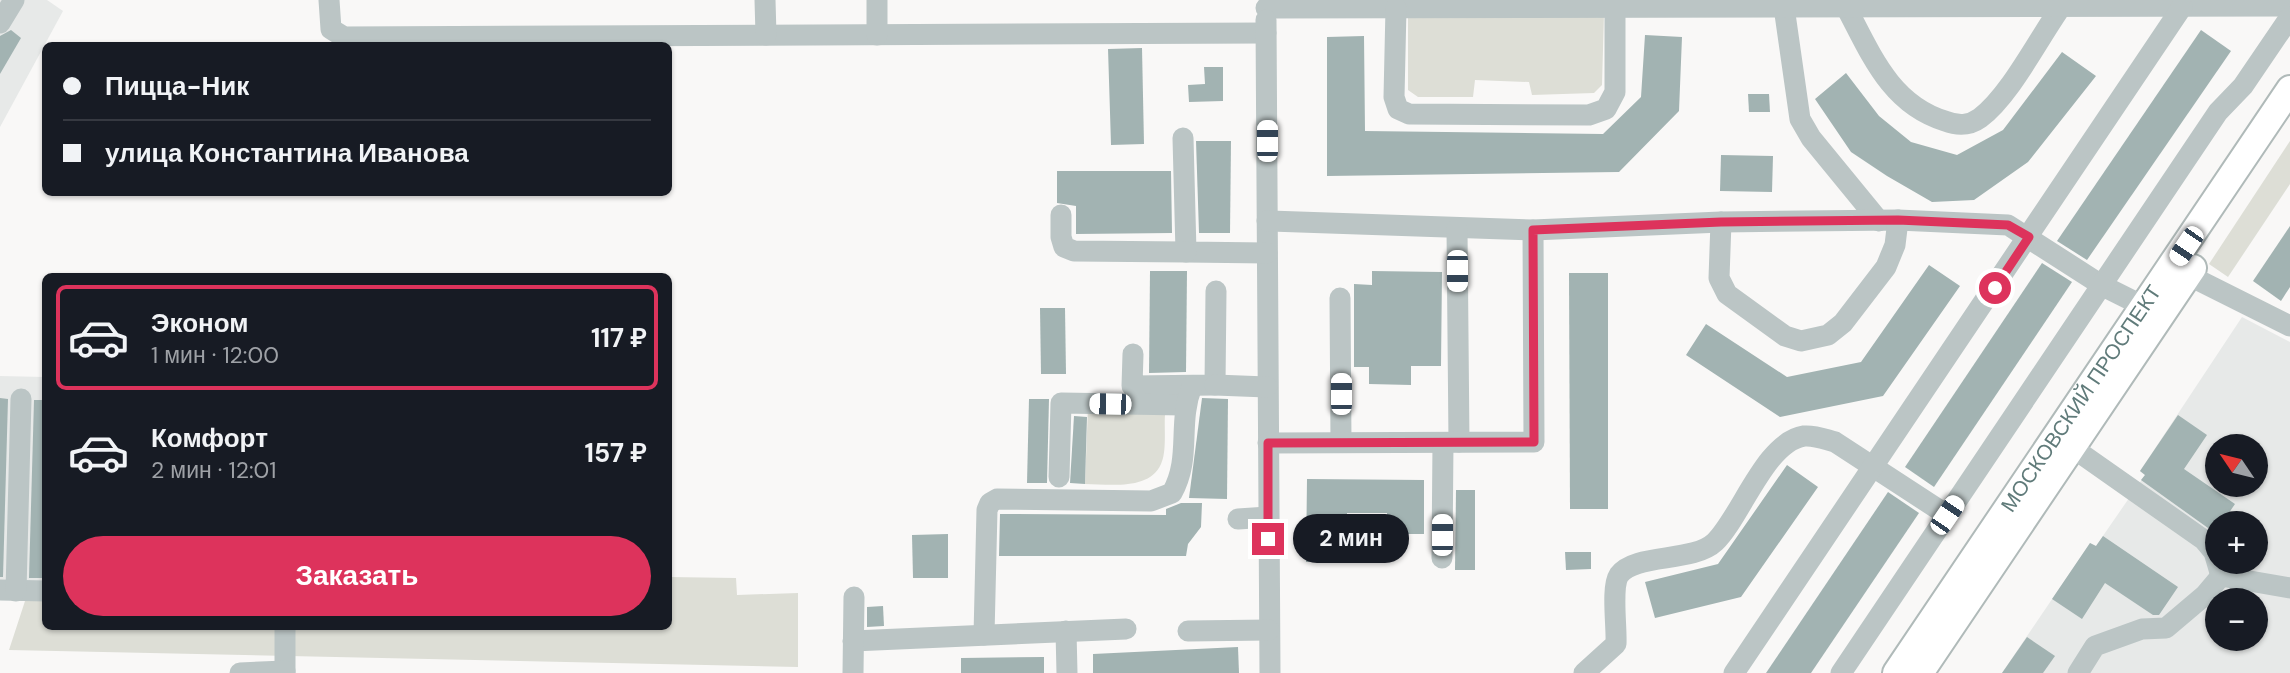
<!DOCTYPE html>
<html lang="ru">
<head>
<meta charset="utf-8">
<style>
	:root { --surface:#171b24; --page:#20242c; --text:#f1f3f6; --muted:#9ea1a6; --line:#363941; --accent:#dd335c }
	body { margin:0; font-family:"DM Sans",sans-serif; background:var(--page); color:var(--text); height:100vh; display:flex; flex-direction:column; font-size:26px; white-space:nowrap }
	* { box-sizing:border-box; margin:0 }
	p { font-size:23px; color:var(--muted) }
	.icon { flex:none; width:38px; height:38px; fill:none; stroke:currentColor; stroke-width:2; stroke-linecap:round; stroke-linejoin:round }
	.map { position:relative; flex:1; overflow:hidden }
	.sheet { position:absolute; left:42px; top:273px; width:630px; height:357px; display:flex; flex-direction:column; background:var(--surface); border-radius:10px; box-shadow:0 2px 5px #0004 }
	.sheet>* { flex:none }
	.guide { position:absolute; left:42px; top:42px; width:630px; height:154px; border-radius:10px; box-shadow:0 2px 5px #0004; display:grid; align-content:center; height:154px; padding:0 21px; background:var(--surface) }
	.needle { width:46px; rotate:305deg }
	.tools { position:absolute; left:2205px; top:434px; display:grid; gap:14px }
	.tools a { display:grid; place-items:center; width:63px; height:63px; border-radius:50%; background:var(--surface); box-shadow:0 2px 5px #0004; font-size:35px }
	.end { position:absolute; width:32px; height:32px; margin:-16px; border:9px solid #dd335c; background:#fff; box-shadow:0 0 0 4px #fff }
	.from { border-radius:50% }
	.bubble { position:absolute; height:49px; border-radius:24px; background:var(--surface); box-shadow:0 2px 5px #0004; font-size:23px; font-weight:700; line-height:49px; text-align:center }
	.car { position:absolute; width:21px; height:42px; margin:-21px -10px; border-radius:9px; box-shadow:0 0 5px 2px #0007; background:linear-gradient(#fff 24%,#345 0 40%,#fff 0 76%,#345 0 86%,#fff 0) }
	.guide b { display:flex; align-items:center; gap:24px; height:66px; font-size:26px }
	.guide b+b { border-top:2px solid var(--line) }
	.guide i { width:18px; height:18px; background:var(--text) }
	ul { padding:12px 0 0; list-style:none }
	li { display:flex; align-items:center; gap:21px; height:105px; margin:0 14px 10px; padding:0 7px; border:4px solid transparent; border-radius:10px }
	li div { flex:1 }
	li b { display:block; font-size:26px }
	li em { font-style:normal; font-weight:700 }
	li.selected { border-color:var(--accent) }
	li>.icon { width:63px; height:63px; stroke-width:1.5 }
	.action { display:flex; gap:14px; margin-top:auto; padding:14px 21px }
	.action a { flex:1; height:80px; border-radius:42px; background:var(--accent); color:#fff; font-size:28px; font-weight:700; line-height:80px; text-align:center }
	.map>svg:first-child { display:block }
	.built { fill:#e7e9e8; fill-rule:evenodd }
	.green { fill:#ddded6 }
	.building { fill:#a2b3b2 }
	.lines { fill:none; stroke-linecap:round; stroke-linejoin:round }
	.major-casing { stroke:#b0bab9; stroke-width:30 }
	.minor { stroke:#bbc5c5; stroke-width:21 }
	.major { stroke:#fff; stroke-width:26 }
	.route { stroke:#dd335c; stroke-width:9 }
	.labels { text-anchor:middle; stroke-width:7; stroke-linejoin:round; paint-order:stroke }
	.street-label { font-size:21px; fill:#607b7a; stroke:#fff }
</style>
</head>
<body>
<div class="map">
<svg width="2290" height="673" viewBox="0 0 2290 673">
	<rect width="100%" height="100%" fill="#f9f8f7"/>
	<g class="built">
		<path d="M0,0H47L63,11L0,127Z"/>
		<path d="M2242,317L2290,342V673H2002L2090,543L2096,546L2145,475L2140,471ZM2217,446H2256V485H2217ZM2217,523H2256V562H2217ZM2217,600H2256V639H2217Z"/>
		<path d="M0,376L45,377V597L0,598Z"/>
	</g>
	<g class="green">
		<path d="M1408,11L1604,14L1602,85L1594,93L1532,95L1529,82L1475,80L1473,97H1418L1408,90Z"/>
		<path d="M2290,141V184L2228,277L2209,264Z"/>
		<path d="M1088,407L1165,415C1164,428 1167,452 1161,464C1149,491 1109,484 1085,484Z"/>
		<path d="M669,577L736,578L737,595L798,593V667L9,650L26,598L45,597L46,626H668Z"/>
	</g>
	<g class="building">
		<path d="M11,30L21,38L0,74V36Z"/>
		<path d="M2201,30L2231,51L2087,260L2057,241Z"/>
		<path d="M1645,35L1682,37L1679,111L1619,172L1327,176V37L1364,36L1365,131L1603,134L1641,97Z"/>
		<path d="M1142,48L1144,144L1111,145L1108,49Z"/>
		<path d="M2062,52L2096,76L2028,162L1974,200L1932,202L1887,176L1851,152L1815,99L1846,73L1879,116L1911,142L1957,155L2003,130Z"/>
		<path d="M1204,67H1223V101L1189,102L1188,85L1205,84Z"/>
		<path d="M1748,94H1769L1770,112H1749Z"/>
		<path d="M1196,141H1231L1230,233H1199Z"/>
		<path d="M1721,155L1773,156L1772,192L1720,191Z"/>
		<path d="M1057,171H1171L1172,233L1076,234V206L1057,203Z"/>
		<path d="M2290,226V287L2281,301L2253,281Z"/>
		<path d="M2042,263L2072,282L1934,487L1905,467Z"/>
		<path d="M1929,265L1960,286L1883,396L1780,417L1686,355L1706,324L1787,377L1861,362Z"/>
		<path d="M1150,271H1187L1186,372L1149,373Z"/>
		<path d="M1372,271L1442,272L1441,366H1411V385L1369,384V367H1354V284L1372,285Z"/>
		<path d="M1569,273H1608V509H1570Z"/>
		<path d="M1040,308H1065L1066,374H1041Z"/>
		<path d="M0,398L8,399L3,577H0Z"/>
		<path d="M1202,398L1228,399L1227,499L1189,498Z"/>
		<path d="M1029,399H1049L1047,483H1027Z"/>
		<path d="M34,400H46V578H29Z"/>
		<path d="M2178,415L2207,435L2184,469L2235,504L2222,523H2217L2215,533L2141,480L2145,475L2140,471Z"/>
		<path d="M1074,416L1087,417L1085,484L1070,483Z"/>
		<path d="M1787,465L1818,487L1741,597L1655,618L1645,582L1718,564Z"/>
		<path d="M1307,479L1424,480V534H1387V513H1347V562H1306Z"/>
		<path d="M1456,490H1475V570H1455Z"/>
		<path d="M1888,492L1919,513L1811,673H1766Z"/>
		<path d="M1181,503H1202L1201,527L1188,544L1186,556H999L1000,514L1166,515V509Z"/>
		<path d="M948,534V578H913L912,535Z"/>
		<path d="M2103,536L2178,587L2159,615H2153L2105,583L2082,619L2052,599L2090,543L2096,546Z"/>
		<path d="M1565,552H1591V569L1566,570Z"/>
		<path d="M883,606L884,626L867,627V607Z"/>
		<path d="M2027,637L2055,656L2043,673H2002Z"/>
		<path d="M1238,647L1239,673H1093V654Z"/>
		<path d="M1044,657V673H961V658Z"/>
	</g>
	<g class="lines">
		<defs>
			<g id="major">
				<path id="s1" d="M1896,673L2290,89"/>
				<path d="M1920,673L2193,268"/>
			</g>
		</defs>
		<use href="#major" class="major-casing"/>
		<g class="minor">
			<path d="M329,0L331,29L344,37L1266,33"/>
			<path d="M765,0L766,35"/>
			<path d="M877,0V35"/>
			<path d="M1784,7L1800,119L1811,138L1879,221"/>
			<path d="M1846,7C1871,54 1890,104 1945,121C1958,126 1969,126 1980,118C2012,94 2041,33 2066,0"/>
			<path d="M1266,8L2290,6"/>
			<path d="M1396,8L1394,97L1398,109L1409,114L1589,115L1606,109L1615,92V0"/>
			<path d="M1266,20L1270,673"/>
			<path d="M0,23L14,0"/>
			<path d="M1183,138L1186,252L1267,253"/>
			<path d="M1061,215V237L1064,247L1074,251L1186,252"/>
			<path d="M1267,221L1533,230L1721,222L1898,220L2008,225L2103,286L2145,307"/>
			<path d="M1721,222L1719,278L1727,294L1785,336L1801,341L1828,335L1843,323L1886,267L1895,245L1898,220"/>
			<path d="M1457,229L1459,442"/>
			<path d="M2188,275L2290,326"/>
			<path d="M1340,298L1341,442"/>
			<path d="M1133,354L1132,386L1215,385L1216,291"/>
			<path d="M1215,385L1267,387"/>
			<path d="M1268,443L1534,442L1533,230"/>
			<path d="M2073,448L2204,540L2214,552L2221,576"/>
			<path d="M1059,477L1061,403L1184,405"/>
			<path d="M1238,519L1268,517"/>
			<path d="M1442,558L1443,443"/>
			<path d="M0,590L46,591"/>
			<path d="M16,591L21,399"/>
			<path d="M285,626V673"/>
			<path d="M1066,631L1067,673"/>
			<path d="M1188,631L1269,630"/>
			<path d="M984,635L987,510L990,503L997,499L1151,501L1172,493C1192,457 1177,424 1192,386"/>
			<path d="M853,641L1126,629"/>
			<path d="M240,673L285,671"/>
			<path d="M853,673L854,597"/>
			<path d="M1584,673L1616,644C1617,627 1611,587 1619,575C1635,553 1693,563 1715,542C1741,517 1765,442 1804,436C1815,435 1824,439 1835,442L1947,515"/>
			<path d="M1734,673L2182,7"/>
			<path d="M1841,673L2218,112L2243,86L2290,17"/>
			<path d="M2078,673L2095,646L2142,629L2166,628L2205,595L2221,576L2290,588"/>
		</g>
		<use href="#major" class="major"/>
	</g>
	<g class="lines">
		<path class="route" d="M1268,539V443L1534,442L1533,230L1721,222L1898,220L2008,225L2029,237L1995,288"/>
	</g>
	<g class="labels">
		<g class="street-label">
			<text dy="7" stroke="none"><textPath href="#s1" startOffset="331">МОСКОВСКИЙ ПРОСПЕКТ</textPath></text>
		</g>
	</g>
</svg>
<div class="tools">
<a><svg class="needle" viewBox="-14 -14 28 28"><path d="M0-13l5 13h-10z" fill="#e53935"/><path d="M0 13l5-13h-10z" fill="#9ea1a6"/></svg></a>
<a>+</a>
<a>−</a>
</div>
<i class="end from" style="left:1995px;top:288px"></i>
<i class="end" style="left:1268px;top:539px"></i>
<div class="bubble" style="left:1293px;top:514px;width:116px">2 мин</div>
<i class="car" style="left:1267px;top:141px;rotate:0deg"></i>
<i class="car" style="left:2186px;top:246px;rotate:214deg"></i>
<i class="car" style="left:1457px;top:271px;rotate:180deg"></i>
<i class="car" style="left:1341px;top:394px;rotate:0deg"></i>
<i class="car" style="left:1110px;top:404px;rotate:271deg"></i>
<i class="car" style="left:1947px;top:515px;rotate:34deg"></i>
<i class="car" style="left:1442px;top:535px;rotate:0deg"></i>
<div class="guide">
<b><i class="from"></i>Пицца-Ник</b>
<b><i></i>улица Константина Иванова</b>
</div>
<section class="sheet">
<ul>
<li class="selected"><svg class="icon" aria-label="car" viewBox="0 0 24 24"><path d="M5 17H2v-5l4-1 3-4h7l3 4 3 1v5h-3M9 17h6M6 11h13"/><circle cx="7" cy="17" r="2"/><circle cx="17" cy="17" r="2"/></svg><div><b>Эконом</b><p>1 мин · 12:00</p></div><em>117 ₽</em></li>
<li><svg class="icon" aria-label="car" viewBox="0 0 24 24"><path d="M5 17H2v-5l4-1 3-4h7l3 4 3 1v5h-3M9 17h6M6 11h13"/><circle cx="7" cy="17" r="2"/><circle cx="17" cy="17" r="2"/></svg><div><b>Комфорт</b><p>2 мин · 12:01</p></div><em>157 ₽</em></li>
</ul>
<div class="action"><a>Заказать</a></div>
</section>
</div>
</body>
</html>
